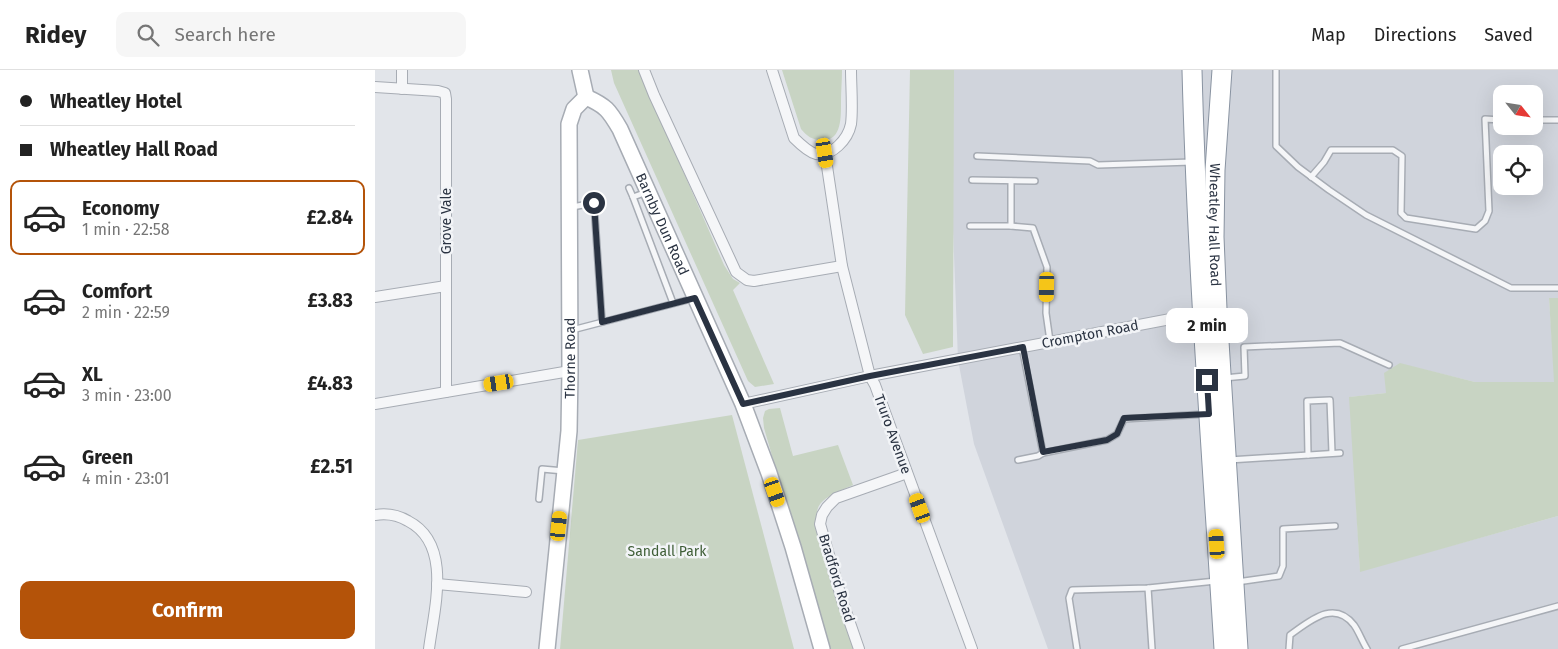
<!DOCTYPE html>
<html lang="en">
<head>
<meta charset="utf-8">
<style>
	:root { --surface:#fff; --page:#f6f6f6; --text:#222; --muted:#767676; --line:#e0e0e0; --accent:#b45309 }
	body { margin:0; font-family:"Fira Sans",sans-serif; background:var(--page); color:var(--text); height:100vh; display:flex; flex-direction:column; font-size:19px; white-space:nowrap }
	* { box-sizing:border-box; margin:0 }
	p { font-size:16px; color:var(--muted) }
	.icon { flex:none; width:28px; height:28px; fill:none; stroke:currentColor; stroke-width:2; stroke-linecap:round; stroke-linejoin:round }
	.map { position:relative; flex:1; overflow:hidden }
	.sheet { display:flex; flex-direction:column; background:var(--surface); width:375px }
	.sheet>* { flex:none }
	.banner { display:grid; align-content:center; height:110px; padding:0 20px; background:var(--surface) }
	.needle { width:32px; rotate:120deg }
	.fabs { position:absolute; left:1118px; top:15px; display:grid; gap:10px }
	.fabs a { display:grid; place-items:center; width:50px; height:50px; border-radius:10px; background:var(--surface); box-shadow:0 5px 20px #0002; font-size:25px }
	.end { position:absolute; width:22px; height:22px; margin:-11px; border:6px solid #2a3342; background:#fff; box-shadow:0 0 0 2px #fff }
	.from { border-radius:50% }
	.bubble { position:absolute; height:35px; border-radius:10px; background:var(--surface); box-shadow:0 5px 20px #0002; font-size:16px; font-weight:700; line-height:35px; text-align:center }
	.car { position:absolute; width:15px; height:30px; margin:-15px -8px; border-radius:6px; box-shadow:0 0 4px 1px #0007; background:linear-gradient(#f5c518 24%,#345 0 40%,#f5c518 0 76%,#345 0 86%,#f5c518 0) }
	.banner b { display:flex; align-items:center; gap:18px; height:48px; font-size:19px }
	.banner b+b { border-top:1px solid var(--line) }
	.banner i { width:12px; height:12px; background:var(--text) }
	ul { padding:0; list-style:none }
	li { display:flex; align-items:center; gap:15px; height:75px; margin:0 10px 8px; padding:0 10px; border:2px solid transparent; border-radius:10px }
	li div { flex:1 }
	li b { display:block; font-size:19px }
	li em { font-style:normal; font-weight:700 }
	li.on { border-color:var(--accent) }
	li>.icon { width:45px; height:45px; stroke-width:1.5 }
	.action { display:flex; gap:10px; margin-top:auto; padding:10px 20px }
	.action a { flex:1; height:58px; border-radius:10px; background:var(--accent); color:#fff; font-size:20px; font-weight:700; line-height:58px; text-align:center }
	header { display:flex; align-items:center; gap:30px; box-sizing:border-box; height:70px; padding:0 25px; background:var(--surface); border-bottom:1px solid var(--line) }
	header strong { font-size:24px }
	nav { display:flex; gap:28px; margin-inline-start:auto; font-size:18px }
	.search { width:350px; height:45px; background:var(--page); display:flex; align-items:center; gap:12px; box-sizing:border-box; padding:0 18px; border-radius:10px; color:var(--muted); font-size:19px }
	main { display:flex; flex:1; min-height:0 }
	.map>svg:first-child { display:block }
	.built { fill:#d0d4dc; fill-rule:evenodd }
	.green { fill:#c8d4c3 }
	.lines { fill:none; stroke-linecap:round; stroke-linejoin:round }
	.lane-casing { stroke:#a7acb4; stroke-width:8 }
	.street-casing { stroke:#a7acb4; stroke-width:12 }
	.secondary-casing { stroke:#a7acb4; stroke-width:18 }
	.highway-casing { stroke:#8993a1; stroke-width:21 }
	.lane { stroke:#f5f6f8; stroke-width:5 }
	.street { stroke:#f5f6f8; stroke-width:10 }
	.secondary { stroke:#fff; stroke-width:15 }
	.highway { stroke:#fff; stroke-width:19 }
	.route { stroke:#2a3342; stroke-width:6 }
	.labels { text-anchor:middle; stroke-width:5; stroke-linejoin:round; paint-order:stroke }
	.street-label { font-size:14px; fill:#2a3342; stroke:#f2f4f7 }
	.park-label { font-size:14px; fill:#3f5e37; stroke:#f2f4f7 }
</style>
</head>
<body>
<header>
<strong>Ridey</strong>
<div class="search"><svg class="icon" aria-label="search" viewBox="0 0 24 24"><circle cx="10" cy="10" r="6"/><path d="M15 15l6 6"/></svg>Search here</div>
<nav><a>Map</a><a>Directions</a><a>Saved</a></nav>
</header>
<main>
<section class="sheet">
<div class="banner">
<b><i class="from"></i>Wheatley Hotel</b>
<b><i></i>Wheatley Hall Road</b>
</div>
<ul>
<li class="on"><svg class="icon" aria-label="car" viewBox="0 0 24 24"><path d="M5 17H2v-5l4-1 3-4h7l3 4 3 1v5h-3M9 17h6M6 11h13"/><circle cx="7" cy="17" r="2"/><circle cx="17" cy="17" r="2"/></svg><div><b>Economy</b><p>1 min · 22:58</p></div><em>£2.84</em></li>
<li><svg class="icon" aria-label="car" viewBox="0 0 24 24"><path d="M5 17H2v-5l4-1 3-4h7l3 4 3 1v5h-3M9 17h6M6 11h13"/><circle cx="7" cy="17" r="2"/><circle cx="17" cy="17" r="2"/></svg><div><b>Comfort</b><p>2 min · 22:59</p></div><em>£3.83</em></li>
<li><svg class="icon" aria-label="car" viewBox="0 0 24 24"><path d="M5 17H2v-5l4-1 3-4h7l3 4 3 1v5h-3M9 17h6M6 11h13"/><circle cx="7" cy="17" r="2"/><circle cx="17" cy="17" r="2"/></svg><div><b>XL</b><p>3 min · 23:00</p></div><em>£4.83</em></li>
<li><svg class="icon" aria-label="car" viewBox="0 0 24 24"><path d="M5 17H2v-5l4-1 3-4h7l3 4 3 1v5h-3M9 17h6M6 11h13"/><circle cx="7" cy="17" r="2"/><circle cx="17" cy="17" r="2"/></svg><div><b>Green</b><p>4 min · 23:01</p></div><em>£2.51</em></li>
</ul>
<div class="action"><a>Confirm</a></div>
</section>
<div class="map">
<svg width="1183" height="579" viewBox="0 0 1183 579">
	<rect width="100%" height="100%" fill="#e2e5ea"/>
	<path class="built" d="M572,0H1183V228L1174,229L1180,312H1100L1026,294L1011,323L975,327L985,501L1183,446V579H673L599,374L583,290ZM1126,24H1159V56H1126ZM1126,84H1159V116H1126Z"/>
	<g class="green">
		<path d="M236,0H264L349,195L358,209L365,213L358,220L399,314L380,317L373,311L239,13Z"/>
		<path d="M407,0H467C467,10 466,21 466,31C466,47 467,72 446,70C437,70 432,66 426,59Z"/>
		<path d="M535,0H579L578,277L548,284L530,245Z"/>
		<path d="M1174,228H1183V446L985,502L974,327L1011,323L1009,303L1025,293L1100,312H1179Z"/>
		<path d="M405,338L418,386L463,375L478,415C467,420 447,427 443,438C434,461 471,553 480,579H453L389,358L388,348L390,341L394,339Z"/>
		<path d="M357,345L419,579H185L203,370Z"/>
	</g>
	<g class="lines">
		<defs>
			<g id="lane">
				<path d="M901,0V76L923,97L954,120L991,145L1136,218H1183"/>
				<path d="M1159,50H1183"/>
				<path d="M602,86L715,91L723,95L817,92"/>
				<path d="M936,107L949,92L956,80H1018L1027,86L1026,143L1031,148L1101,159L1110,151L1114,141L1110,49L1126,50"/>
				<path d="M597,110L660,111"/>
				<path d="M254,118L258,127"/>
				<path d="M272,122L258,127L298,233"/>
				<path d="M218,124L219,133"/>
				<path d="M197,137L219,133L227,252"/>
				<path d="M595,156H636L658,158L672,197L671,243L675,271"/>
				<path d="M636,156V111"/>
				<path d="M197,260L320,228"/>
				<path d="M849,308L870,306L869,277L965,273L1014,295"/>
				<path d="M668,383L732,370L742,364L749,349L831,344"/>
				<path d="M933,385L932,331L955,330L957,383"/>
				<path d="M643,390L663,386L668,383L647,277"/>
				<path d="M854,390L965,383"/>
				<path d="M164,429L167,399L189,401"/>
				<path d="M862,512L904,506L908,496V459L960,456"/>
				<path d="M773,518L777,579"/>
				<path d="M702,579L694,528L697,520L773,518L841,511"/>
				<path d="M914,579L915,565C935,551 959,529 979,555C984,562 987,571 992,579"/>
				<path d="M1027,579L1183,536"/>
			</g>
			<g id="street">
				<path d="M27,0V19"/>
				<path d="M269,0L279,25L361,202L372,210L379,211L467,196"/>
				<path d="M397,0L419,68C425,74 433,82 441,84C457,87 473,69 476,54C478,39 476,16 476,0"/>
				<path d="M0,17L63,21L70,23L71,29V322"/>
				<path d="M450,83L467,196L495,306L500,315L597,579"/>
				<path d="M0,227L71,216"/>
				<path d="M0,334L195,301"/>
				<path d="M368,334L495,306L827,243"/>
				<path d="M0,445C12,443 23,445 33,451C78,474 59,539 54,579"/>
				<path d="M62,514L151,522"/>
				<path d="M484,579L467,530L445,454L447,445L452,437L461,428L532,403"/>
			</g>
			<g id="secondary">
				<path d="M205,0L211,27"/>
				<path id="s1" d="M211,27C231,36 234,40 245,59L368,334L394,403L418,477L447,579"/>
				<path id="s2" d="M172,579L194,361L195,301L194,54L199,39L211,27"/>
			</g>
			<g id="highway">
				<path d="M817,0C822,193 837,386 849,579"/>
				<path id="s3" d="M847,0L840,100L839,167L842,239L863,579"/>
			</g>
		</defs>
		<use href="#lane" class="lane-casing"/>
		<use href="#street" class="street-casing"/>
		<use href="#secondary" class="secondary-casing"/>
		<use href="#highway" class="highway-casing"/>
		<use href="#lane" class="lane"/>
		<use href="#street" class="street"/>
		<use href="#secondary" class="secondary"/>
		<use href="#highway" class="highway"/>
	</g>
	<g class="lines">
		<path class="route" d="M219,133L227,252L320,228L368,334L495,306L648,277L668,382L732,370L742,364L749,348L834,344L832,310"/>
	</g>
	<g class="labels">
		<g class="street-label">
			<text transform="translate(71 151) rotate(-90)" y="5">Grove Vale</text>
			<text dy="5" stroke="none"><textPath href="#s1" startOffset="152">Barnby Dun Road</textPath></text>
			<text dy="5" stroke="none"><textPath href="#s3" startOffset="155">Wheatley Hall Road</textPath></text>
			<text transform="translate(715 264) rotate(-11)" y="5">Crompton Road</text>
			<text dy="5" stroke="none"><textPath href="#s2" startOffset="292">Thorne Road</textPath></text>
			<text transform="translate(518 364) rotate(70)" y="5">Truro Avenue</text>
			<text transform="translate(462 508) rotate(73)" y="5">Bradford Road</text>
		</g>
		<g class="park-label">
			<text x="292" y="486">Sandall Park</text>
		</g>
	</g>
</svg>
<div class="fabs">
<a><svg class="needle" viewBox="-14 -14 28 28"><path d="M0-13l5 13h-10z" fill="#e53935"/><path d="M0 13l5-13h-10z" fill="#767676"/></svg></a>
<a><svg class="icon" aria-label="locate" viewBox="0 0 24 24"><circle cx="12" cy="12" r="6"/><path d="M12 2v4M12 18v4M2 12h4M18 12h4"/></svg></a>
</div>
<i class="end from" style="left:219px;top:133px"></i>
<i class="end" style="left:832px;top:310px"></i>
<div class="bubble" style="left:791px;top:238px;width:82px">2 min</div>
<i class="car" style="left:450px;top:83px;rotate:171deg"></i>
<i class="car" style="left:672px;top:217px;rotate:181deg"></i>
<i class="car" style="left:124px;top:313px;rotate:261deg"></i>
<i class="car" style="left:400px;top:422px;rotate:161deg"></i>
<i class="car" style="left:545px;top:438px;rotate:340deg"></i>
<i class="car" style="left:184px;top:456px;rotate:6deg"></i>
<i class="car" style="left:842px;top:474px;rotate:356deg"></i>
</div>
</main>
</body>
</html>
